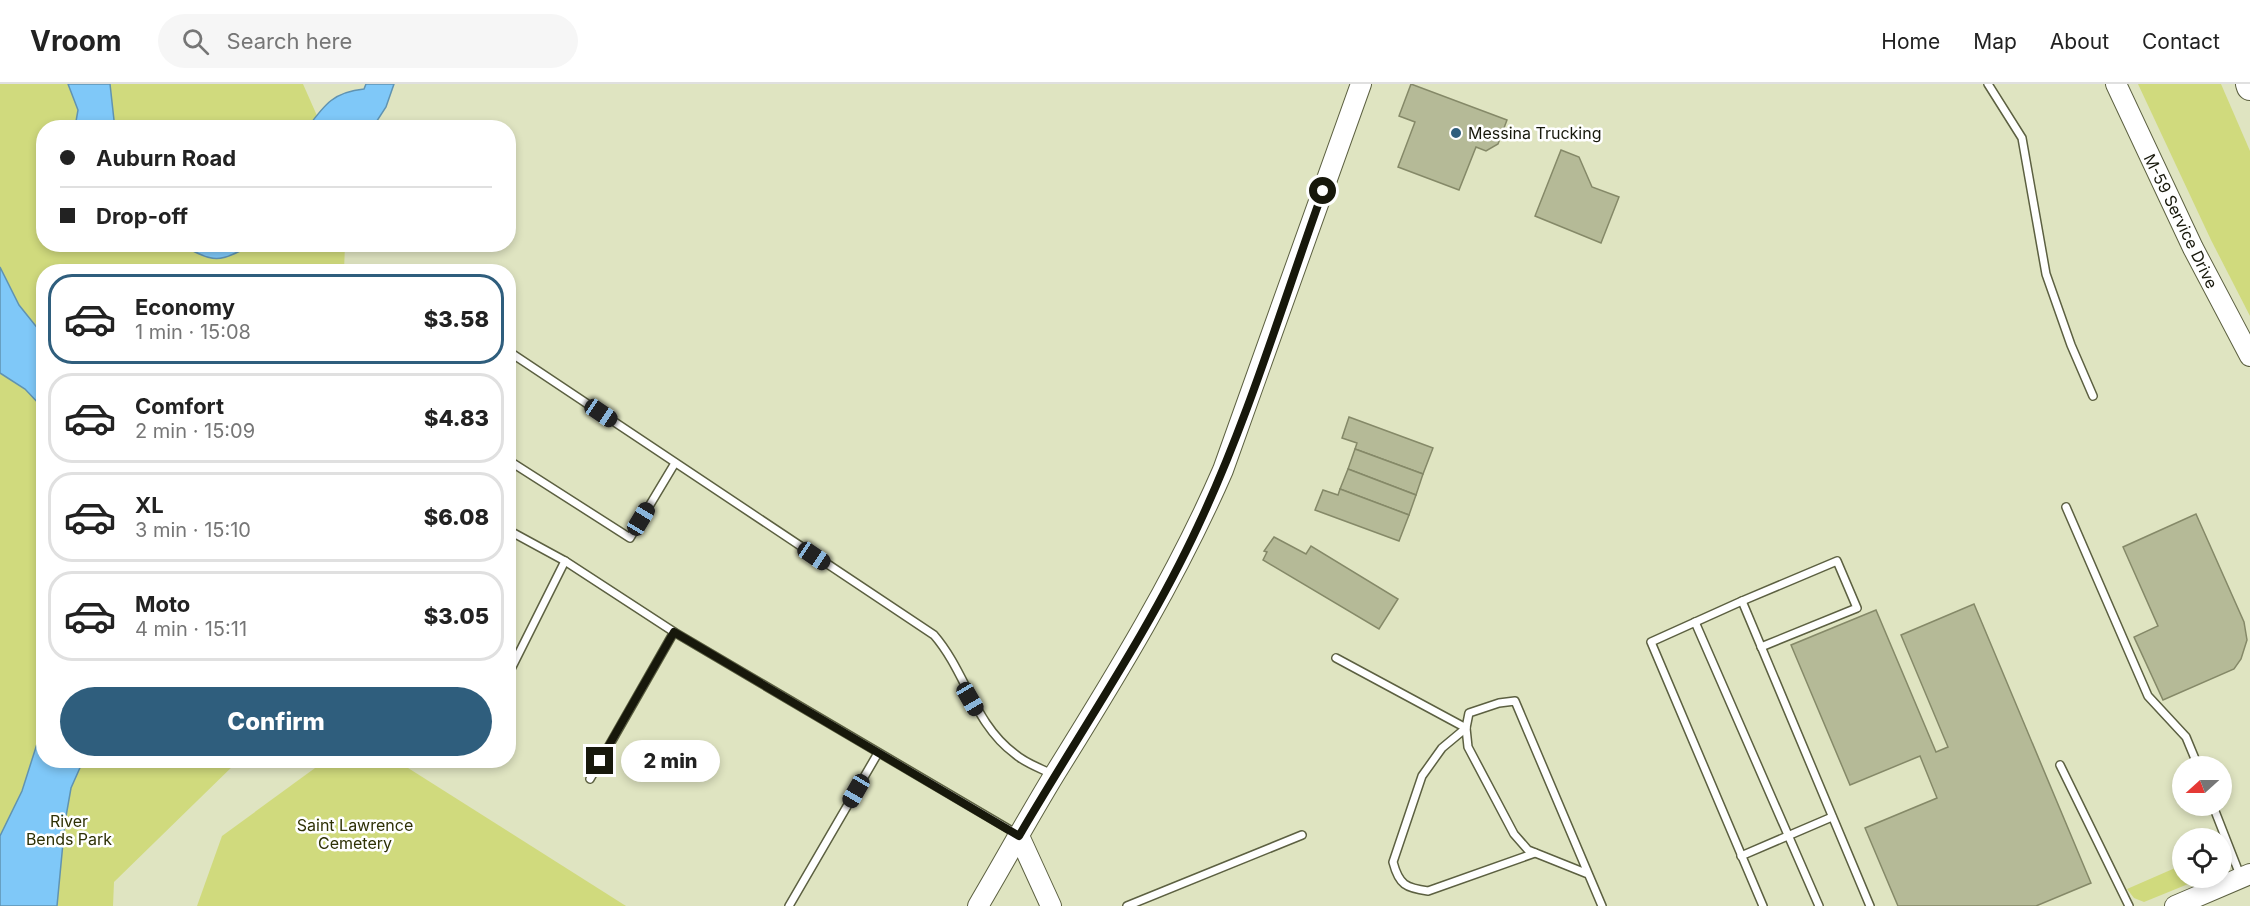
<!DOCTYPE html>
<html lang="en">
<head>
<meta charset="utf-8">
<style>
	:root { --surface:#fff; --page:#f6f6f6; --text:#222; --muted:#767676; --line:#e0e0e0; --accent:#2f5e7d }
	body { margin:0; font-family:Inter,sans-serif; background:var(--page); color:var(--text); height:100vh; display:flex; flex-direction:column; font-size:22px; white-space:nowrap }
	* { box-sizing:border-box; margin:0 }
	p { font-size:20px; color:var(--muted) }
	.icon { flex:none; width:33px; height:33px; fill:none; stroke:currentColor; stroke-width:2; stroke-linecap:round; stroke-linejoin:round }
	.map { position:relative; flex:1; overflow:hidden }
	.side { position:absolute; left:36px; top:180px; width:480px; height:504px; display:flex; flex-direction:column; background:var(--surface); border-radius:24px; box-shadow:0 3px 9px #0003 }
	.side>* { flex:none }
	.banner { position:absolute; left:36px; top:36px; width:480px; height:132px; border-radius:24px; box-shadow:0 3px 9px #0003; display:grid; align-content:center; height:132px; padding:0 24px; background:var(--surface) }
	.needle { width:39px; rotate:249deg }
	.buttons { position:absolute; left:2172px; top:672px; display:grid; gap:12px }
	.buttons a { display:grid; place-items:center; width:60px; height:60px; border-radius:50%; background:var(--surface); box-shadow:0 3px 9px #0003; font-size:30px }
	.end { position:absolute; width:27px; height:27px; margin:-14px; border:8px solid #17180b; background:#fff; box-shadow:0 0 0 3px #fff }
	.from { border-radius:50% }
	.bubble { position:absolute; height:42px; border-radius:21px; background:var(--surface); box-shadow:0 3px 9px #0003; font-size:20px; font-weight:800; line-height:42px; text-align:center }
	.car { position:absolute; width:18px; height:36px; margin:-18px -9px; border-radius:8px; box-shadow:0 0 4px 2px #0007; background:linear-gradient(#222 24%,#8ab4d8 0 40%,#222 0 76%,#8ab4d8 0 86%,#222 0) }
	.banner b { display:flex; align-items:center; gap:21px; height:57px; font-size:22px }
	.banner b+b { border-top:2px solid var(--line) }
	.banner i { width:15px; height:15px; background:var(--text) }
	ul { padding:10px 0 0; list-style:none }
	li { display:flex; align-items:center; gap:18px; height:90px; margin:0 12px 9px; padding:0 12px; border:3px solid var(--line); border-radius:24px }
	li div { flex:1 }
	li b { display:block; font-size:22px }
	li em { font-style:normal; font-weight:800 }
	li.current { border-color:var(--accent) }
	li>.icon { width:54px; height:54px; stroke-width:1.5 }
	.primary-button { display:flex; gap:12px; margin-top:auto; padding:12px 24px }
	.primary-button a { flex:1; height:69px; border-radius:36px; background:var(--accent); color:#fff; font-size:24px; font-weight:800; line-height:69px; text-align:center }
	header { display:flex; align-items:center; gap:36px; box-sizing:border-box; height:84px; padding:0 30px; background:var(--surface); border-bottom:2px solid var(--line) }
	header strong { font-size:28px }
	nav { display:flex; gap:33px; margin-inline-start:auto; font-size:21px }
	.search { width:420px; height:54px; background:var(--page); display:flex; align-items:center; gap:15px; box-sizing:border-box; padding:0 21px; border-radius:33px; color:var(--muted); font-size:22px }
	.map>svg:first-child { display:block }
	.green { fill:#d0da7d }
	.water { fill:#7fc8f8; stroke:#6093b1; stroke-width:1.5 }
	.building { fill:#b5ba97; stroke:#858968; stroke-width:1.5 }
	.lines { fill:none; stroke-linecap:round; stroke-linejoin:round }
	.lane-casing { stroke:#5c6041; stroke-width:10 }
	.secondary-casing { stroke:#5c6041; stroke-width:22 }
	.highway-casing { stroke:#5c6041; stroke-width:28 }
	.lane { stroke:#fff; stroke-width:7 }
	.secondary { stroke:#fff; stroke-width:20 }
	.highway { stroke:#fff; stroke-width:26 }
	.route { stroke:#17180b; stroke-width:8 }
	.poi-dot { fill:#2f5e7d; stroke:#fff; stroke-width:2 }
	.labels { text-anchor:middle; stroke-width:5; stroke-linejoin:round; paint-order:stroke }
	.poi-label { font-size:16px; fill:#17180b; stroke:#fff; text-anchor:start }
	.street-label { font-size:16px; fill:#17180b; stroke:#fff }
	.park-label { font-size:16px; fill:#2e3105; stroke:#fff }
</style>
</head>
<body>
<header>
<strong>Vroom</strong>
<div class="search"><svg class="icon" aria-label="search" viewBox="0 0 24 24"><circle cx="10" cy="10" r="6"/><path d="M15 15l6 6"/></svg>Search here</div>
<nav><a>Home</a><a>Map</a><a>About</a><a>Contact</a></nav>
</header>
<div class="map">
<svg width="2250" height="822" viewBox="0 0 2250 822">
	<rect width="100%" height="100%" fill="#dfe4c1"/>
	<g class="green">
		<path d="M0,0H303L322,43L44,44V160L345,161L344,187L44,188V676L238,677L114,798L113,822H0Z"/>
		<path d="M2138,0H2221L2250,67V232L2211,156Z"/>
		<path d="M326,676L397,677L626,822H197L222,752Z"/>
		<path d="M2182,781V794H2203L2144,818L2134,814L2127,805Z"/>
	</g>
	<g class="water">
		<path d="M68,0H110L114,36L118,43H75L78,26Z"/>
		<path d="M366,0H394L386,23L373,43H308C325,20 334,8 364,5Z"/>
		<path d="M183,161H250C222,179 211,179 183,161Z"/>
		<path d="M0,183L19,221L43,251V324L25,305L0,289Z"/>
		<path d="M43,641L44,676L83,677L71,704L65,738L57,822H0V752L22,707Z"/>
	</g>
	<g class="building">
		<path d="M1411,0L1507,36L1498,60L1486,67L1476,63L1459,106L1398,83L1415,38L1399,32Z"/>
		<path d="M1561,66L1579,73L1592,103L1619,113L1601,159L1535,132Z"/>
		<path d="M1349,333L1433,364L1423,390L1355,365L1357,359L1342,354Z"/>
		<path d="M1355,365L1423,390L1416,411L1348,385Z"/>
		<path d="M1348,385L1416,411L1409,431L1340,405Z"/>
		<path d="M1340,405L1409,431L1399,457L1315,426L1323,406L1338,411Z"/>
		<path d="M2196,430L2244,538L2247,556L2241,575L2234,585L2163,616L2134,553L2158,542L2123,463Z"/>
		<path d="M1274,453L1306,470L1311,462L1398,515L1379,545L1263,476L1267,468L1264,467Z"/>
		<path d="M1974,520L2091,799L2036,822H1898L1865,744L1937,714L1920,672L1850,701L1791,561L1876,526L1936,668L1948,663L1901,551Z"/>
	</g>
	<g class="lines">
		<defs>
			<g id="lane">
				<path d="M1988,0L2022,54L2046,190L2071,261L2093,312"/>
				<path d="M508,267L934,551C966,588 974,640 1015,670C1025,679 1040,684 1052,690"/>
				<path d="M508,376L630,454L675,379"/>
				<path d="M2066,423L2148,612L2186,653L2198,682"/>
				<path d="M508,446L565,477L674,548L1017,750"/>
				<path d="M1742,517L1837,477L1857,524L1761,563"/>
				<path d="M1695,538L1819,822"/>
				<path d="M1336,574L1466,644L1442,664L1422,692L1393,778C1399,801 1406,804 1428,807L1535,769"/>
				<path d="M508,591L565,477"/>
				<path d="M2060,681L2129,822"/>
				<path d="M590,695L674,548"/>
				<path d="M2213,722L2240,791"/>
				<path d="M1741,772L1832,733"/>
				<path d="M1588,790L1528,766L1514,750L1468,663L1466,644L1469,629L1499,619L1515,617L1602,822"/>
				<path d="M789,822L878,669"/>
				<path d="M1127,822L1302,751"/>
				<path d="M1763,822L1651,558L1742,517L1870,822"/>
			</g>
			<g id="secondary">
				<path d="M2116,0L2193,164L2250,272"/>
				<path d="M1019,752L1051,822"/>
				<path d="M978,822C1004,778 1029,732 1056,688C1117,590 1177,492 1223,386L1361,0"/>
				<path d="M2175,822L2250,790"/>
			</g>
			<path id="highway" d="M2249,0L2250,3"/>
		</defs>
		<use href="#lane" class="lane-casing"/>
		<use href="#secondary" class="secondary-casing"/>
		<use href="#highway" class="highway-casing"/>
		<use href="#lane" class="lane"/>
		<use href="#secondary" class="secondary"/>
		<use href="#highway" class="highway"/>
	</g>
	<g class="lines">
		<path class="route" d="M600,677L674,548L1019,752C1079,649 1148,550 1198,442C1248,336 1283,218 1323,107"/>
	</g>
	<circle class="poi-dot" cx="1456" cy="49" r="6"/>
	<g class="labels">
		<g class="poi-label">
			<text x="1468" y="55">Messina Trucking</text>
		</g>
		<g class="street-label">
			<text transform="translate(2181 137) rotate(64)" y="6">M-59 Service Drive</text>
		</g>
		<g class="park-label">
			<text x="69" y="743">River<tspan x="69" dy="18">Bends Park</tspan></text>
			<text x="355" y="747">Saint Lawrence<tspan x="355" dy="18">Cemetery</tspan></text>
		</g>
	</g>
</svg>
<div class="buttons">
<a><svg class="needle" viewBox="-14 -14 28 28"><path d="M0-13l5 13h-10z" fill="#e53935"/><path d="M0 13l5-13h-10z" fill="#767676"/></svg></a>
<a><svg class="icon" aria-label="locate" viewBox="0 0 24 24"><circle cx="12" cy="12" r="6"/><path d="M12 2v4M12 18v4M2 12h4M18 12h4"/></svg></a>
</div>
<i class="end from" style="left:1323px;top:107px"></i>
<i class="end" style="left:600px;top:677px"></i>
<div class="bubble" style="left:621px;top:656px;width:99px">2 min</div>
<i class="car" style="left:601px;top:329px;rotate:124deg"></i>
<i class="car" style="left:641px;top:435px;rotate:31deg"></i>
<i class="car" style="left:814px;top:472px;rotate:124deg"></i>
<i class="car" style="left:970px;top:615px;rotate:150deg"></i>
<i class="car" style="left:856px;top:707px;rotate:210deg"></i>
<div class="banner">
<b><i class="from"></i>Auburn Road</b>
<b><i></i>Drop-off</b>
</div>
<section class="side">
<ul>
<li class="current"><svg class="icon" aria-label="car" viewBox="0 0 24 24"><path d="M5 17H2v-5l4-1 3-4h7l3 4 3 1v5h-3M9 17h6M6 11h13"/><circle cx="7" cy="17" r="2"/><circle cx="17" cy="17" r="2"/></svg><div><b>Economy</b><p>1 min · 15:08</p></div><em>$3.58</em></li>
<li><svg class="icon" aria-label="car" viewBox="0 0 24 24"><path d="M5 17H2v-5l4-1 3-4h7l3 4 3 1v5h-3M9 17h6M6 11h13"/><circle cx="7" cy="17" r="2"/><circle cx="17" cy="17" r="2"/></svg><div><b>Comfort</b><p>2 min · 15:09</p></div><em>$4.83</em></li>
<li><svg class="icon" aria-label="car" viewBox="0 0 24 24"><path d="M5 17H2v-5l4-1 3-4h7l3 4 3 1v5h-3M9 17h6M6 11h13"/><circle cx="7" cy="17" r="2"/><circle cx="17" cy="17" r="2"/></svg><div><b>XL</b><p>3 min · 15:10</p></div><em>$6.08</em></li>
<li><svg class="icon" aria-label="car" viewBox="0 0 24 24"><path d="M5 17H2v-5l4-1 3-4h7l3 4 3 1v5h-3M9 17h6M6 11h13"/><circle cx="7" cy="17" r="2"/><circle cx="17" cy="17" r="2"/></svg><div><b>Moto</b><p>4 min · 15:11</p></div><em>$3.05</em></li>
</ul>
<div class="primary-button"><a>Confirm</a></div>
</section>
</div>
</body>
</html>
